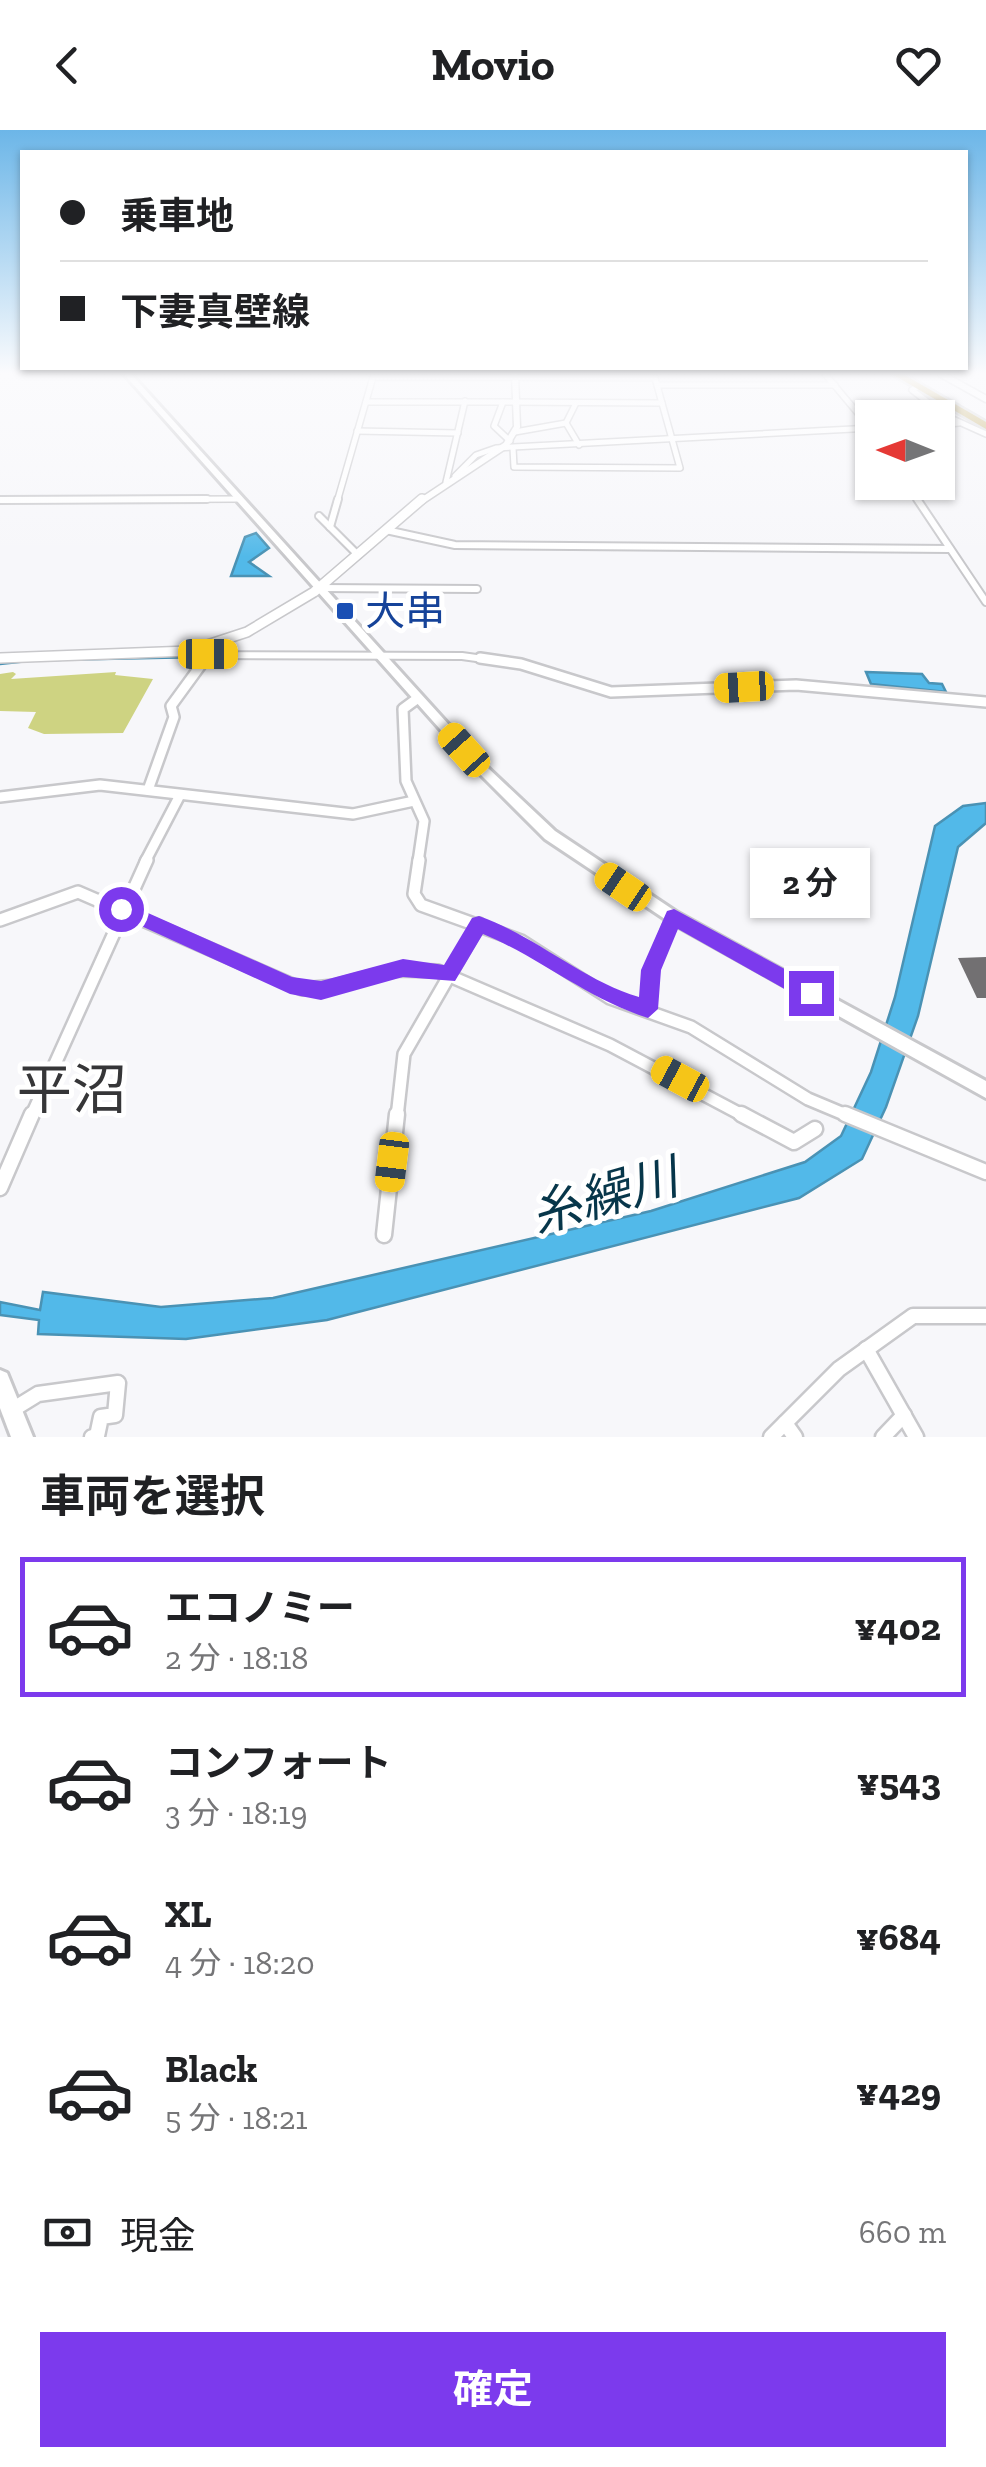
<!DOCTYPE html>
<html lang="ja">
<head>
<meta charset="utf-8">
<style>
	:root { --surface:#fff; --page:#f6f6f6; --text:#202124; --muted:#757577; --line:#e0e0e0; --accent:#7c3aed }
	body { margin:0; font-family:"Zilla Slab","Noto Sans JP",serif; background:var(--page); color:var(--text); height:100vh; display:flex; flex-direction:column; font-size:38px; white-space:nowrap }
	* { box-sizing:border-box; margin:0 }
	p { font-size:32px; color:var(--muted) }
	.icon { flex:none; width:55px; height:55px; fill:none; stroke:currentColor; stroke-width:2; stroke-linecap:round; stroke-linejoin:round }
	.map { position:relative; height:1307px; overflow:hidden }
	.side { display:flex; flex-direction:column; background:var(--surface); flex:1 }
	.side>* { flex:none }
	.hud { position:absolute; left:20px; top:20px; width:948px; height:220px; border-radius:0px; box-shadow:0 2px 8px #0004; display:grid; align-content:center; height:220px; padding:0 40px; background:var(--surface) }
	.needle { width:65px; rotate:271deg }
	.buttons { position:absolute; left:855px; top:270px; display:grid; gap:20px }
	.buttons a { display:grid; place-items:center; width:100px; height:100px; border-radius:0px; background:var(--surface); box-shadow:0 2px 8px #0004; font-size:50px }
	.end { position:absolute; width:45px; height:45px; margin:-22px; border:12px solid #7c3aed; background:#fff; box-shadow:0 0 0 5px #fff }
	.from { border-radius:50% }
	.bubble { position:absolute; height:70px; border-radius:0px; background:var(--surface); box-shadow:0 2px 8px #0004; font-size:32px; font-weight:700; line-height:70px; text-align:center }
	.car { position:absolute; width:30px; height:60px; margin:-30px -15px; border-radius:12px; box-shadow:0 0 8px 2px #0007; background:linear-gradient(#f5c518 24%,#345 0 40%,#f5c518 0 76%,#345 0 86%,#f5c518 0) }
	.hud b { display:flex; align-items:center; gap:35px; height:95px; font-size:38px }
	.hud b+b { border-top:2px solid var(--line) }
	.hud i { width:25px; height:25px; background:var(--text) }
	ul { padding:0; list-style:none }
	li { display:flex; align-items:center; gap:30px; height:140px; margin:0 20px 15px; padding:0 20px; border:5px solid transparent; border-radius:0px }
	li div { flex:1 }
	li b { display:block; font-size:38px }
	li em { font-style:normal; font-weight:700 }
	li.on { border-color:var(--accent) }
	li>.icon { width:90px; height:90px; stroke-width:1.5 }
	h2 { padding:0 40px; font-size:45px; line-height:120px }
	.pay { display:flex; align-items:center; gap:25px; height:110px; padding:0 40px; font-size:38px }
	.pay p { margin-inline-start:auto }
	.action { display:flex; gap:20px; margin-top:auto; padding:20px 40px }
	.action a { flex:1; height:115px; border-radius:0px; background:var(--accent); color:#fff; font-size:40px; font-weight:700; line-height:115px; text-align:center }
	header { display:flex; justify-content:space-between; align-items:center; height:130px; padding:0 40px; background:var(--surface); font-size:45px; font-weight:700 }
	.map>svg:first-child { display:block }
	.green { fill:#ced382 }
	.water { fill:#52b9e9; stroke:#4a92b4; stroke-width:2.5 }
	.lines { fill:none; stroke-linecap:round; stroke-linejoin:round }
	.stream { stroke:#4a92b4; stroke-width:2.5 }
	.building { fill:#727072 }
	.minor-far4-casing { stroke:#c8c8cb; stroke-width:8 }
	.minor-far3-casing { stroke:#c8c8cb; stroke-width:10 }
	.minor-far2-casing { stroke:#c8c8cb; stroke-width:14 }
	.minor-far1-casing { stroke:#c8c8cb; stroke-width:16 }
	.minor-casing { stroke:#c8c8cb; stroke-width:19 }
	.tertiary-far1-casing { stroke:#c8c8cb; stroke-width:9 }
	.tertiary-casing { stroke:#c8c8cb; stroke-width:12 }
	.secondary-casing { stroke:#c8c8cb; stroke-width:6 }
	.trunk-casing { stroke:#d3d3d3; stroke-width:5 }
	.minor-far4 { stroke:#fff; stroke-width:5 }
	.minor-far3 { stroke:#fff; stroke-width:6 }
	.minor-far2 { stroke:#fff; stroke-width:9 }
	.minor-far1 { stroke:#fff; stroke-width:11 }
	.minor { stroke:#fff; stroke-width:14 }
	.tertiary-far1 { stroke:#fff; stroke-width:6 }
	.tertiary { stroke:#fff; stroke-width:9 }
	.secondary { fill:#fff; fill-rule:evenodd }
	.trunk { fill:#bca250; fill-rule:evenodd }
	.route { fill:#7c3aed }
	.transit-dot { fill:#1a4fb4; stroke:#fff; stroke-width:4 }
	.labels { text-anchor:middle; stroke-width:10; stroke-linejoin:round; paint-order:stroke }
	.transit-label { font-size:40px; fill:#164399; stroke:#fff; text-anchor:start }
	.near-water-label { font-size:50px; font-style:italic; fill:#07364a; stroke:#fff }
	.near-quarter-label { font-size:55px; fill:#363638; stroke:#fff }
</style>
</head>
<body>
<header><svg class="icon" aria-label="back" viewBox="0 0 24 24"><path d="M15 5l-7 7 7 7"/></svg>Movio<svg class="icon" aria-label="heart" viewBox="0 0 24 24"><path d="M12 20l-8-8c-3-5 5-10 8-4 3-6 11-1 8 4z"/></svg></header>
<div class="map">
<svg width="986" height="1307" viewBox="0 0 986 1307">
	<rect width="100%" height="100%" fill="#f7f7fa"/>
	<path class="green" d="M13,542L16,544L11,549L116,542L115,545L153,549L123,603L44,604L28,598L36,582L0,581V544Z"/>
	<g class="water">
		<path d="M256,403L269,418L249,432L269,446H231L245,407Z"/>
		<path d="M866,542L922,544L929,553L942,554L946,562L871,554Z"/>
		<path d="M986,673V693L958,717L918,886L886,977L862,1029L799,1068L327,1190L186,1209L38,1204L39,1190L0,1185V1172L40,1180L43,1162L161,1177L273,1168L651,1081L805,1032L841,1006L871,942L895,867L935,696L963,676Z"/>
	</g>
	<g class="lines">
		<g class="stream">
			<path d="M51,530L203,527"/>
			<path d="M0,534L28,531"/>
			<path d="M567,553L597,562"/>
		</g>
	</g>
	<path class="building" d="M986,827V868H977L958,828Z"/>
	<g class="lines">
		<defs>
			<g id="minor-far4">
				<path d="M825,244L871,299"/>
				<path d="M657,255H835"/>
				<path d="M917,257L912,260L946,286L986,304"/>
				<path d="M366,272H503"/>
				<path d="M576,273L566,293L579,315"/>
				<path d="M938,295L959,293"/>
				<path d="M357,301L458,303"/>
				<path d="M515,302L566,293"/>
				<path d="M510,311L494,296L503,272L662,273"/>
				<path d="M455,346L476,325L496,318L872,298"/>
				<path d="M446,352L465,271"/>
				<path d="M906,352L919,372"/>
				<path d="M0,370L239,369"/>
				<path d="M337,372L373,247L655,248L680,338L514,337L513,318"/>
			</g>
			<g id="minor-far3">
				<path d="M917,369L986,472"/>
				<path d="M0,370L207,369"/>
				<path d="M319,386L358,425"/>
				<path d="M330,397L338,369"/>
				<path d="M386,400L455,415L950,419"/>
				<path d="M319,458L477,459"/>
				<path d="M209,518L208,525L462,526L498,531"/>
				<path d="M204,531L208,525"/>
			</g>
			<g id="minor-far2">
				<path d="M480,528L521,534L611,562L796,555L986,572"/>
				<path d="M418,568L403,579L406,651L424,691L418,732"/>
				<path d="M148,660L174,587L171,576L206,528"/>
				<path d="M0,667L100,655L353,684L414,671"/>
				<path d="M145,732L180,665"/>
			</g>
			<g id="minor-far1">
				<path d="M419,730L414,764L421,775L521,811L610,868L691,897L808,969L851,987"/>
				<path d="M0,790L78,762L302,859L334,856L396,840L438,841L610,915L746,987"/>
				<path d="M648,879L651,840L673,787"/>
				<path d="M31,987L147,730"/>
				<path d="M397,987L404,924L479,794"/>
			</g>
			<g id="minor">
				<path d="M741,984L794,1012L815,999"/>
				<path d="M845,984L986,1042"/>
				<path d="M0,1058L32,984"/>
				<path d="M384,1105L397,984"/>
				<path d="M866,1219L916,1307"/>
				<path d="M12,1280L38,1264L118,1253L115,1285L101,1287L97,1306L92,1307"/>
				<path d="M785,1293L795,1307"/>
				<path d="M771,1307L839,1239L913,1186H986"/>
				<path d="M883,1307L904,1285"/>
			</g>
			<g id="tertiary-far1">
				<path d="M941,244L986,269"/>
				<path d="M420,372L506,315L517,297L515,244"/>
			</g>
			<path id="tertiary" d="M0,528L189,521L247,502L314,462L422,369"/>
			<g id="secondary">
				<path d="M124,244H131L488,638L555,701L678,783L986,951V968L668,791L545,709L480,644Z"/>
				<path d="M0,1240L7,1243L33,1307H11L0,1278Z"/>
			</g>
			<path id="trunk" d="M892,244H903L986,292V299Z"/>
		</defs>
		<use href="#minor-far4" class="minor-far4-casing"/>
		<use href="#minor-far3" class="minor-far3-casing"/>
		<use href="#minor-far2" class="minor-far2-casing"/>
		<use href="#minor-far1" class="minor-far1-casing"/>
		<use href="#minor" class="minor-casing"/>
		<use href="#tertiary-far1" class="tertiary-far1-casing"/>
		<use href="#tertiary" class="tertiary-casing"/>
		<use href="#secondary" class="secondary-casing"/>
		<use href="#trunk" class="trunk-casing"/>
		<use href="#minor-far4" class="minor-far4"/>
		<use href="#minor-far3" class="minor-far3"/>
		<use href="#minor-far2" class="minor-far2"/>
		<use href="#minor-far1" class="minor-far1"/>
		<use href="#minor" class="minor"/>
		<use href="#tertiary-far1" class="tertiary-far1"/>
		<use href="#tertiary" class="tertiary"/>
		<use href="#secondary" class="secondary"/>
		<use href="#trunk" class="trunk"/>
	</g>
	<linearGradient id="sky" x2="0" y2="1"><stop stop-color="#6cb6e8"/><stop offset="0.57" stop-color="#fbfbfd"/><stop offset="1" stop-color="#fbfbfd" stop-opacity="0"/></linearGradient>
	<rect width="986" height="427" fill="url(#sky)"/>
	<path class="route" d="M121,771L292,847L321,851L403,829L444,835L472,788L479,786C536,806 582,850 639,867L641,840L667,781L674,779L818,857L821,863L811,872L804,870L678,799L661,840L658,879L648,888C587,869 541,828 483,804L455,851L403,847L321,870L290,864L115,784L112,779Z"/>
	<rect class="transit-dot" x="335" y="471" width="20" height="20" rx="5"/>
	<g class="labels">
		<g class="transit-label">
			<text x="365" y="495">大串</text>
		</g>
		<g class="near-water-label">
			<text transform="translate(604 1065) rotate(-16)" y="18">糸繰川</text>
		</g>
		<g class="near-quarter-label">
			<text x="72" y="979">平沼</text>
		</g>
	</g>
</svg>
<div class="buttons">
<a><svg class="needle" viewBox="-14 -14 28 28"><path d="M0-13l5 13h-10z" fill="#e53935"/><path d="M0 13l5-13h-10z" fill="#757577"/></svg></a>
</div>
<i class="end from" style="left:121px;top:779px"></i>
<i class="end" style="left:811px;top:863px"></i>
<div class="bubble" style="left:750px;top:718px;width:120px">2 分</div>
<i class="car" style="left:208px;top:524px;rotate:90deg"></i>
<i class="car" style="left:744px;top:557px;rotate:267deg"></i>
<i class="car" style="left:464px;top:620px;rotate:318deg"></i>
<i class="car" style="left:623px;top:757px;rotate:304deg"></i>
<i class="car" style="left:680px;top:949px;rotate:298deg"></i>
<i class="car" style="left:392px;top:1032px;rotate:187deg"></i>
<div class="hud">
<b><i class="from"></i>乗車地</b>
<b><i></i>下妻真壁線</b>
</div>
</div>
<section class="side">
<h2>車両を選択</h2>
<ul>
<li class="on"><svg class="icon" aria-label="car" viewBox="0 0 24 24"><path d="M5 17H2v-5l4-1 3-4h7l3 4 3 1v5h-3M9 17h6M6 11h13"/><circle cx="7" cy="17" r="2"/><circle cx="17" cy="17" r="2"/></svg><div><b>エコノミー</b><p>2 分 · 18:18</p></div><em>¥402</em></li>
<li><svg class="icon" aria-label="car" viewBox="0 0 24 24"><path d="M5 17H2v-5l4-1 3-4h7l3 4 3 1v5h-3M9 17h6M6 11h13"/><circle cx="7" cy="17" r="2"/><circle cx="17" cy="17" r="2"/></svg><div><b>コンフォート</b><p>3 分 · 18:19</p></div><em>¥543</em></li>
<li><svg class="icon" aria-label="car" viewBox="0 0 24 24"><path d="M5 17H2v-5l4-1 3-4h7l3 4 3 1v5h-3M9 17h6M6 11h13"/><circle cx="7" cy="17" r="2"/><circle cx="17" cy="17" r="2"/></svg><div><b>XL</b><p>4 分 · 18:20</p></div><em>¥684</em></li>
<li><svg class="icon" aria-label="car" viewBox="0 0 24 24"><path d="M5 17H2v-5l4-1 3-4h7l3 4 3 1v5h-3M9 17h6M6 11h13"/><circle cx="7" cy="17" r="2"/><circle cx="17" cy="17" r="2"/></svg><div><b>Black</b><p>5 分 · 18:21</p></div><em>¥429</em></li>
</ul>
<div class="pay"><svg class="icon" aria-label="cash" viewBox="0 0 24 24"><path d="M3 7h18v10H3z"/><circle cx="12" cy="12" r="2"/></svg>現金<p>660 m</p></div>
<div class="action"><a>確定</a></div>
</section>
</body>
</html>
